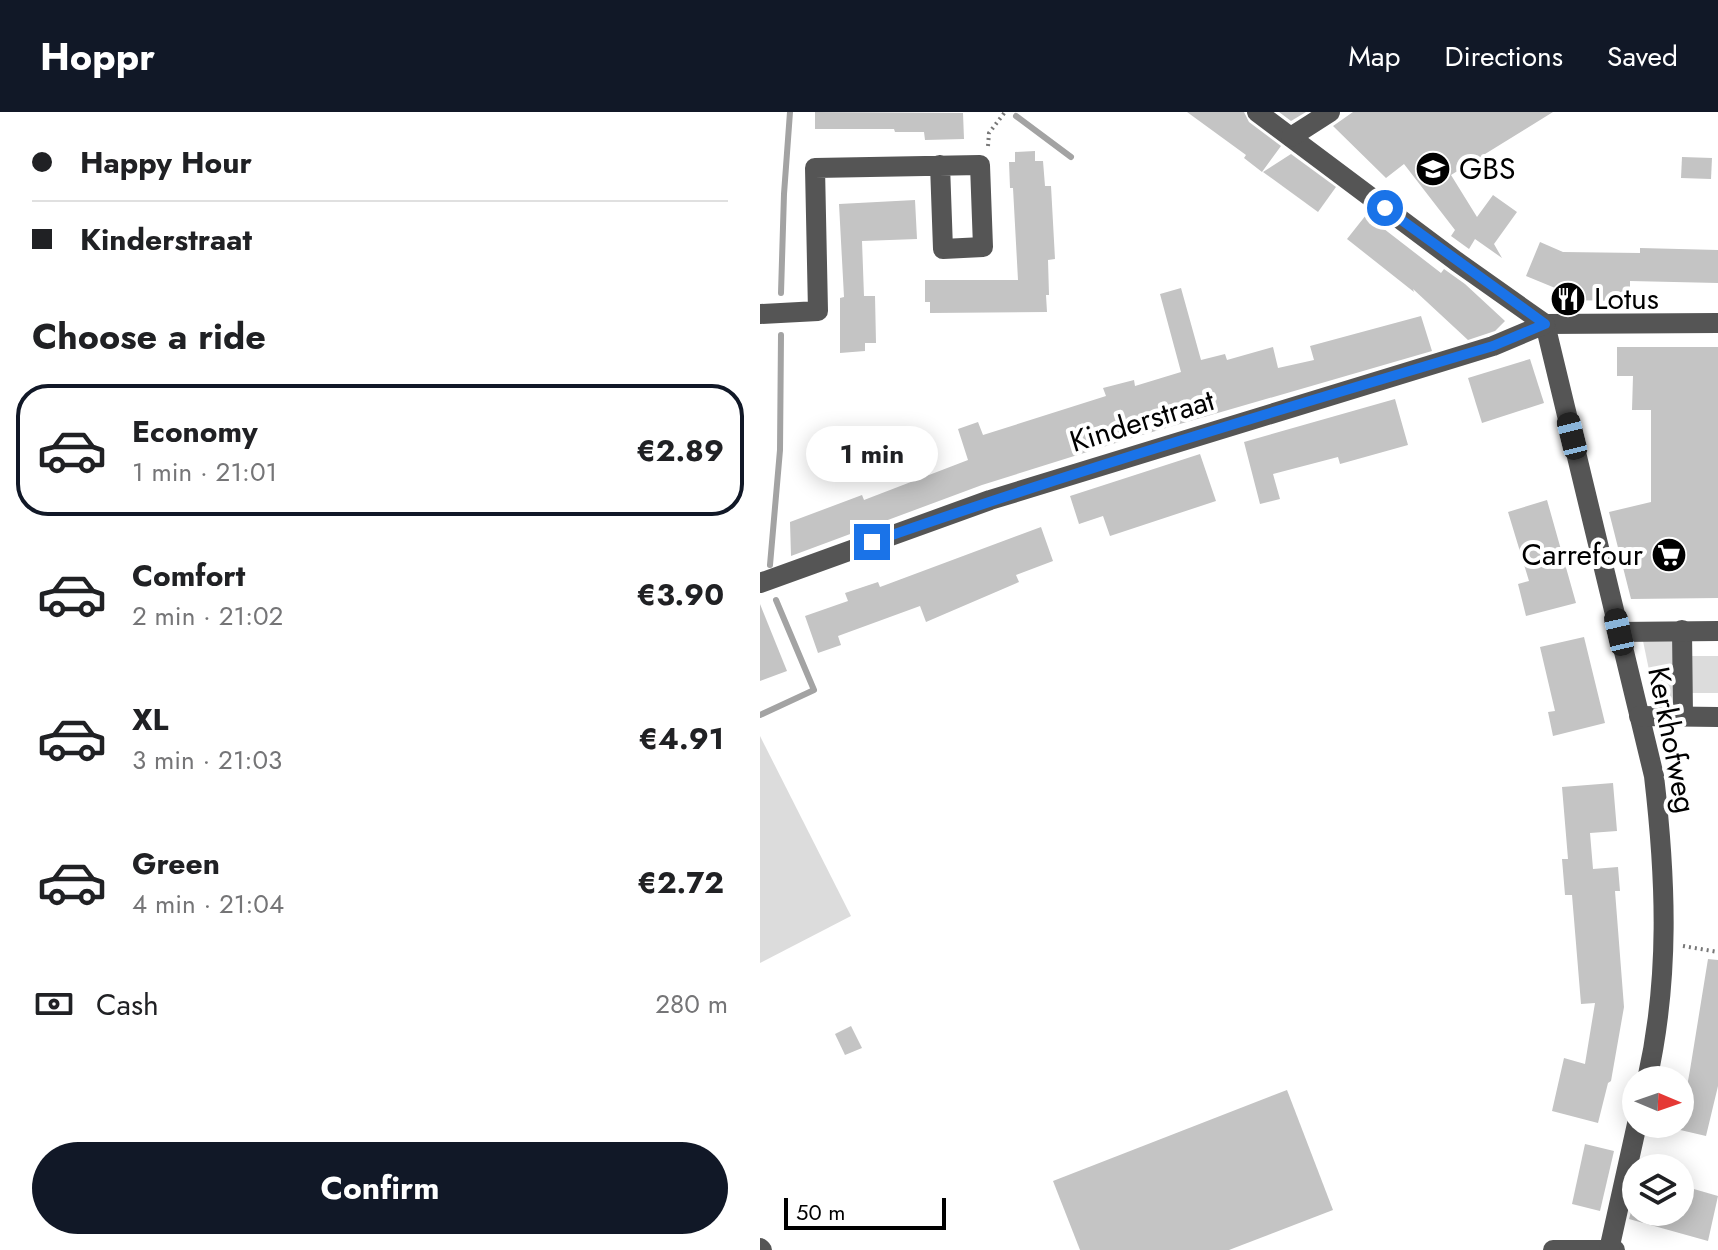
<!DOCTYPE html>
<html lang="en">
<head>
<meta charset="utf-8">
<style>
	:root { --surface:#fff; --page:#f2f2f2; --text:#202124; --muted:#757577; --line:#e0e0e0; --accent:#111827 }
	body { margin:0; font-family:Jost,sans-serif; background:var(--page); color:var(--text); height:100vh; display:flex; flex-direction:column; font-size:30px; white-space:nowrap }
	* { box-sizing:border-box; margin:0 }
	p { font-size:26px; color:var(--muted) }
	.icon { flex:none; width:44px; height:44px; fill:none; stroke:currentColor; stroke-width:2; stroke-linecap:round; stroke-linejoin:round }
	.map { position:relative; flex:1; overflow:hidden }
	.sheet { display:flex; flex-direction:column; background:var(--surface); width:760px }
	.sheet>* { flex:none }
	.banner { display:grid; align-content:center; height:176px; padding:0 32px; background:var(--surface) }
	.needle { width:52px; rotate:92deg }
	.buttons { position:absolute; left:862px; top:954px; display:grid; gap:16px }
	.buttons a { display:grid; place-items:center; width:72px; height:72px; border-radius:50%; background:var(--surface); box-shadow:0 4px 20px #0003; font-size:40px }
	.scale { position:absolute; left:24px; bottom:20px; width:162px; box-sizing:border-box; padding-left:8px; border:4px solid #000; border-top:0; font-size:22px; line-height:28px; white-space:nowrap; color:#000; -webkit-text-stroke:6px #fff; paint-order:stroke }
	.end { position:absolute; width:36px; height:36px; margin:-18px; border:10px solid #1a73e8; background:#fff; box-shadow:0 0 0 4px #fff }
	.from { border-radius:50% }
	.bubble { position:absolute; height:56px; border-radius:28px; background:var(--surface); box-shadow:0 4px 20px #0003; font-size:26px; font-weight:700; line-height:56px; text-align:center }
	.car { position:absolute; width:24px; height:48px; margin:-24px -12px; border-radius:10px; box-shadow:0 0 6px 2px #0007; background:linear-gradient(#222 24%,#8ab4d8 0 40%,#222 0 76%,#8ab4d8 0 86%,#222 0) }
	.banner b { display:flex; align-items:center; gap:28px; height:76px; font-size:30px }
	.banner b+b { border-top:2px solid var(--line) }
	.banner i { width:20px; height:20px; background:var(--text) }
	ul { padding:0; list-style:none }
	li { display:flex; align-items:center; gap:24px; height:132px; margin:0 16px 12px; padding:0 16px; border:4px solid transparent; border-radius:32px }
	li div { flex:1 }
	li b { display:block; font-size:30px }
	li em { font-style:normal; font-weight:700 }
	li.active { border-color:var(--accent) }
	li>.icon { width:72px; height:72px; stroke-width:1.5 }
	h2 { padding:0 32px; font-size:36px; line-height:96px }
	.pay { display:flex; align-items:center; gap:20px; height:88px; padding:0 32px; font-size:30px }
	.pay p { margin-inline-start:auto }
	.button { display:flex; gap:16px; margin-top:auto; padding:16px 32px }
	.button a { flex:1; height:92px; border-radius:48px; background:var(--accent); color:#fff; font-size:32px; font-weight:700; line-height:92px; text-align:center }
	header { display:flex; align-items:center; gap:48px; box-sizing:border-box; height:112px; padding:0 40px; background:var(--accent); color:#fff }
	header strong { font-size:38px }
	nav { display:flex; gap:44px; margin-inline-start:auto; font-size:28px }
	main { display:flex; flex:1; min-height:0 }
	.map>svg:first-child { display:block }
	.green { fill:#dcdcdc }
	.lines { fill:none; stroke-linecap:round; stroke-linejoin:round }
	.stream { stroke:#a3a3a3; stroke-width:6 }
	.building { fill:#c4c4c4 }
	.path { stroke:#777; stroke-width:4; stroke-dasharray:2 4; stroke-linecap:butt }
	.minor { stroke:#555; stroke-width:20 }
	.route { stroke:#1a73e8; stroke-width:10 }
	.labels { text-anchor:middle; stroke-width:8; stroke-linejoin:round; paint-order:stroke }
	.poi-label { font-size:30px; fill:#000; stroke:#fff; text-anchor:start }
	.street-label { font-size:30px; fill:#000; stroke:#fff }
</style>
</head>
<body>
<header>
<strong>Hoppr</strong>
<nav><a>Map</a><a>Directions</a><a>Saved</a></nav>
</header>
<main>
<section class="sheet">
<div class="banner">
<b><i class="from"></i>Happy Hour</b>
<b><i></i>Kinderstraat</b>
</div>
<h2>Choose a ride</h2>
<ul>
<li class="active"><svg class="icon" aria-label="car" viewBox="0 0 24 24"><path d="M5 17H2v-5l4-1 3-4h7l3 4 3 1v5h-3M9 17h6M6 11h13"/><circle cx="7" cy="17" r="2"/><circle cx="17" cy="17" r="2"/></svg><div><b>Economy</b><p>1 min · 21:01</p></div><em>€2.89</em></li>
<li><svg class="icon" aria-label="car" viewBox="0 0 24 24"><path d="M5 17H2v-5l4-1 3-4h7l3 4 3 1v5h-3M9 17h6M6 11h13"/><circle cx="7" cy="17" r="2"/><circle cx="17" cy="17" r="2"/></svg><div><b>Comfort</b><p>2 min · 21:02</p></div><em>€3.90</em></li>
<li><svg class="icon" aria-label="car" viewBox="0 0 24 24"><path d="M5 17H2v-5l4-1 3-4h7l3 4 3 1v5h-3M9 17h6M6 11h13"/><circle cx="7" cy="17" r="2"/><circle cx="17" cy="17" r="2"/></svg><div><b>XL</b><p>3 min · 21:03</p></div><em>€4.91</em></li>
<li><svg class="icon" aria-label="car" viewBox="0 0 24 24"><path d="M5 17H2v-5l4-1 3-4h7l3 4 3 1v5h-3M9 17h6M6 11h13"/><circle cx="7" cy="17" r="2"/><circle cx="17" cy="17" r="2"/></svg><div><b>Green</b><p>4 min · 21:04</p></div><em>€2.72</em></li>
</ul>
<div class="pay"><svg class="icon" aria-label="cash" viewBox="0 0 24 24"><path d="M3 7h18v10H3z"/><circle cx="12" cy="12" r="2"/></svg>Cash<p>280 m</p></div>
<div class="button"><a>Confirm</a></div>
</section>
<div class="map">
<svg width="958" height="1138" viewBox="0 0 958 1138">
	<rect width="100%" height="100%" fill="#fff"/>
	<g class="green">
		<path d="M914,528L912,592H896L883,529Z"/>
		<rect x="932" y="544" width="26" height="37"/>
		<path d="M0,624L91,804L0,851Z"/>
	</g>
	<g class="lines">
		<g class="stream">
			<path d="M256,4L311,45"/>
			<path d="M21,181L24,82L30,0"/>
			<path d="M10,453L20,338L21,223"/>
			<path d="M0,603L54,578L16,488"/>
		</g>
	</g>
	<g class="building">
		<path d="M55,0L203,1L204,27L165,28L164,20H135L134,17H55Z"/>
		<path d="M427,0H484L489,10L521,34L502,60L484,46L486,43Z"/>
		<path d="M519,0H546L531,9Z"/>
		<path d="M593,0H793L691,63L717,105L733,83L757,100L734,132L742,146L715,127L709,137L691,124L695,118L644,52L626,66L573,14Z"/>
		<path d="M275,39V49H283L285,74H291L295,147L288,148L289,183H286L287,200L170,201V190H165V168H258L253,76H250L249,50H255V40Z"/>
		<path d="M531,42L576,75L558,100L503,60Z"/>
		<path d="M922,45L952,46L951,67L921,66Z"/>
		<path d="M155,88L157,127L102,129L104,184H115L116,231H105V239L80,241V186L84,185L79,92Z"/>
		<path d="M606,103L681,161L684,157L705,172L745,209L735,219L708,228L653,177L654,180L587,127Z"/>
		<path d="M780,130L803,140L880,141V136L958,138V171L870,169V189L800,188V178L766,164Z"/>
		<path d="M421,176L441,248L465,242L467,248L513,235L518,256L554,248L550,234L661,204L672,239L375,325L222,373L31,444L30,410L102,383L104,388L208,348L198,317L218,310L223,323L346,284L343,276L374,268L375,274L421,260L400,182Z"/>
		<path d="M857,235H958V486L871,487L849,400L891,390V298H872L873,264H857Z"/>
		<path d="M770,247L784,291L722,311L708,266Z"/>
		<path d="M635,287L648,333L580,352L578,345L513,362L520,387L500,392L484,330Z"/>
		<path d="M440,342L456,389L350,424L343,404L319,412L310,384Z"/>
		<path d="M787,388L816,491L766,504L758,472L769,469L748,400Z"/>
		<path d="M281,415L293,449L256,463L259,470L166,510L160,494L78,524L81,533L58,541L45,504L88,489L85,481L118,470L120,475Z"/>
		<path d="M0,492L27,559L0,569Z"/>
		<path d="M824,525L845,611L793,624L788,600L795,599L780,535Z"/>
		<path d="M853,671L857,719L830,721L833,757L858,755L860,779H855L864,895L851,969L848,971L838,1011L792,999L804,946L825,952L835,891L821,892L812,783H805L802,747H808L802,675Z"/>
		<path d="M948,847L958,848V974L946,1024L916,1017L920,1012L930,958Z"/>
		<path d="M91,914L102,936L85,943L75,922Z"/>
		<path d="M527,978L573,1098L469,1138H320L293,1069Z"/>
		<path d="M825,1032L854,1039L840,1099L812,1092Z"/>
		<path d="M920,1073L958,1084L948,1129L869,1107L871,1100H920Z"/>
	</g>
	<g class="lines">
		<g class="path">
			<path d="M228,34L229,21L245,0"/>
			<path d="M923,834L958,840"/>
		</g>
		<g class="minor">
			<path d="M497,0L696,149L785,212L958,211"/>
			<path d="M531,25L570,0"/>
			<path d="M0,202L58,199L55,56L220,53L223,135L183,137L180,53"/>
			<path d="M785,212L894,664C906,767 910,866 887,968"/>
			<path d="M0,471L230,388L733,234L785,212"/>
			<path d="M922,518L923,604"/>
			<path d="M859,520L958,519"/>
			<path d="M879,604L958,605"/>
			<path d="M0,1136L2,1138"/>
			<path d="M793,1138H855"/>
			<path d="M849,1138L877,1012"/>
		</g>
	</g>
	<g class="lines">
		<path class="route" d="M112,430C317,358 525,296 733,234L785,212L625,96"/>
	</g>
	<defs>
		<symbol id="school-disc" viewBox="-11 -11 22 22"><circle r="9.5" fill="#000" stroke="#fff"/><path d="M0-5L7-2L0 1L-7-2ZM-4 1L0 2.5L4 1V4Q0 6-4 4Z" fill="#fff"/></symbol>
		<symbol id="restaurant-disc" viewBox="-11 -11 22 22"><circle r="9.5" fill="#000" stroke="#fff"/><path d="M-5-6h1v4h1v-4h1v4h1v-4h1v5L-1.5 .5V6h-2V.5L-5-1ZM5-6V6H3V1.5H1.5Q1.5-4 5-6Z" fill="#fff"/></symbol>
		<symbol id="supermarket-disc" viewBox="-11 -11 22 22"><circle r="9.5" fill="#000" stroke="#fff"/><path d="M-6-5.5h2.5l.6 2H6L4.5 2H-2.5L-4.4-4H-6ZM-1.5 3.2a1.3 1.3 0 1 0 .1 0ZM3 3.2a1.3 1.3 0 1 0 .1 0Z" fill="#fff"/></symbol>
	</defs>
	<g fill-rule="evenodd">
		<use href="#school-disc" x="653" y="37" width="40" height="40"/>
		<use href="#restaurant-disc" x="788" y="167" width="40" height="40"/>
		<use href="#supermarket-disc" x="889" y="423" width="40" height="40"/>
	</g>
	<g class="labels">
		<g class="poi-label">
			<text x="699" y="67">GBS</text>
			<text x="834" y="197">Lotus</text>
			<text x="883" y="453" text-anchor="end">Carrefour</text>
		</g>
		<g class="street-label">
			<text transform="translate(382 309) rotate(-17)" y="10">Kinderstraat</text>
			<text transform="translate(912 628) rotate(79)" y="10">Kerkhofweg</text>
		</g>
	</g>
</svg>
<div class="buttons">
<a><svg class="needle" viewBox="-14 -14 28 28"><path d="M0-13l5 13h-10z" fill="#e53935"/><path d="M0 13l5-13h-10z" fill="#757577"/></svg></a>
<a><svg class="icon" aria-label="layers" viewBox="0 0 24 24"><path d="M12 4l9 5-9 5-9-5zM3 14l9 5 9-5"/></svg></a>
</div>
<div class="scale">50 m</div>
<i class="end from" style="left:625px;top:96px"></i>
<i class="end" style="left:112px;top:430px"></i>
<div class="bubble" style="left:46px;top:314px;width:132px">1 min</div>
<i class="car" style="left:812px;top:324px;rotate:346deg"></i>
<i class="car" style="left:859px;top:520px;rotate:347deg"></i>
</div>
</main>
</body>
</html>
